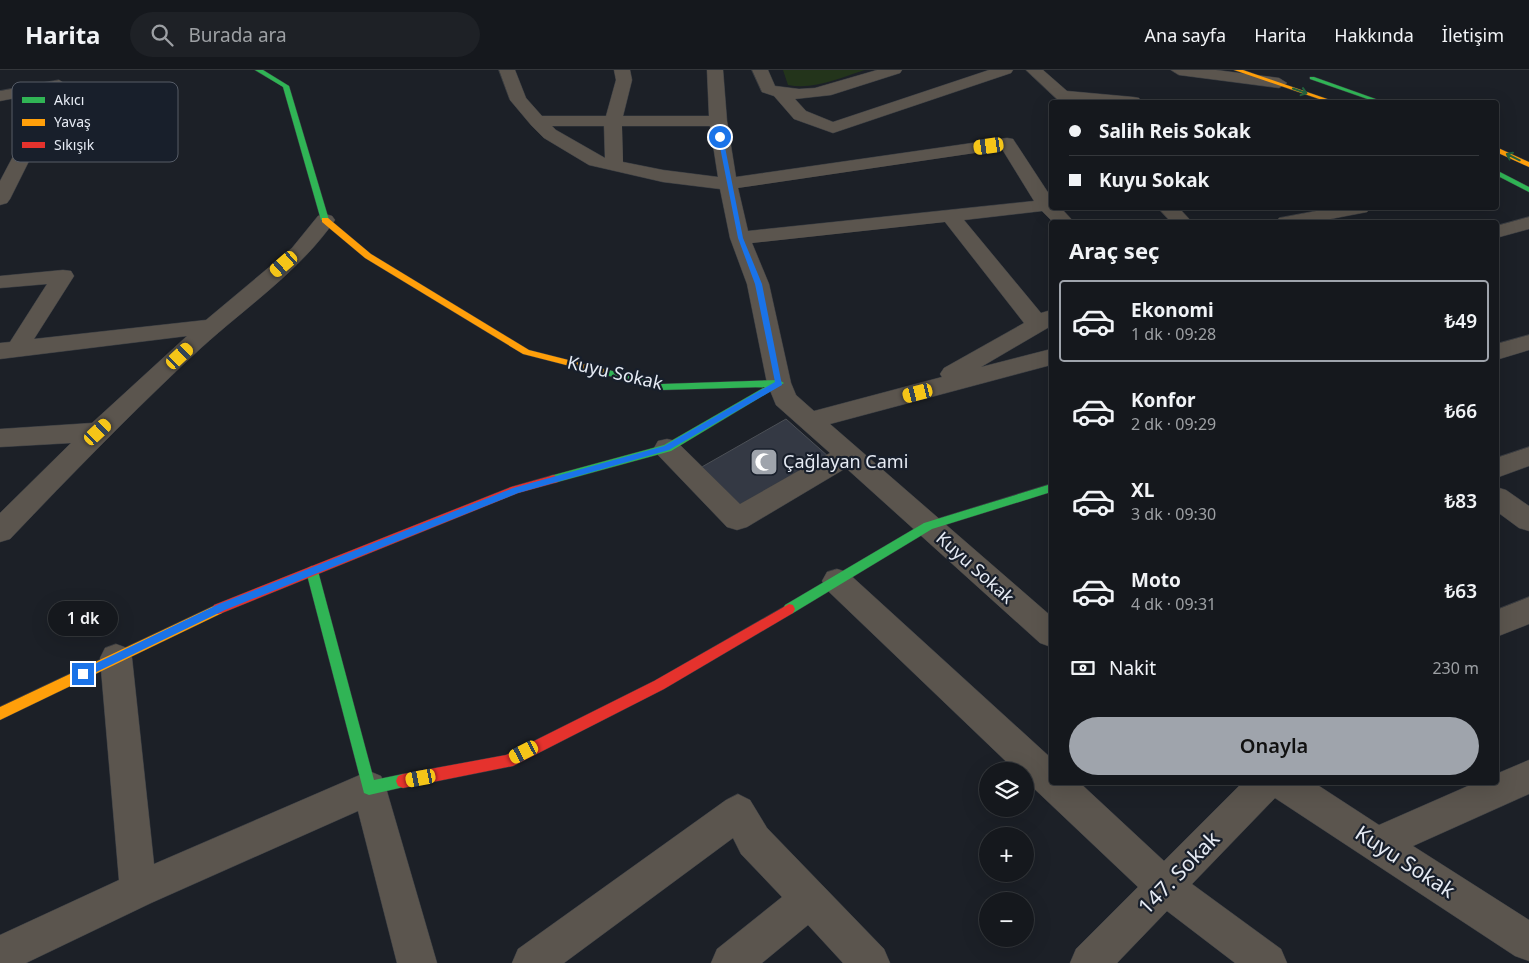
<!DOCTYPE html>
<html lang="tr">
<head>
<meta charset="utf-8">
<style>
	:root { --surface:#15181d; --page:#1e2126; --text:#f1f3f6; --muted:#9da0a4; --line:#34373b; --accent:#9fa4ac }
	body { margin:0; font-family:"Noto Sans",sans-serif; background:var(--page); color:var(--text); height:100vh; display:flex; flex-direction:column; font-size:19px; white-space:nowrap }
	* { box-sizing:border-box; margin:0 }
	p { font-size:16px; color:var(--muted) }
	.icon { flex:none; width:28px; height:28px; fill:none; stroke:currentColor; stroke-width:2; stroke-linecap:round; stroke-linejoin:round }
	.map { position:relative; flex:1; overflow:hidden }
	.drawer { position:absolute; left:1049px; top:150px; width:450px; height:565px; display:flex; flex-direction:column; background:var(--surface); border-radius:5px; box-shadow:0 5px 20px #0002,0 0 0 1px var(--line) }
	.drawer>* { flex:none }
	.guide { position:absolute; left:1049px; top:30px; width:450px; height:110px; border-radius:5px; box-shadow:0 5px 20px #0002,0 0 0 1px var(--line); display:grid; align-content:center; height:110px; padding:0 20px; background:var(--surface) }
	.tools { position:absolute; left:979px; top:692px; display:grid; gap:10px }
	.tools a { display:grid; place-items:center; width:55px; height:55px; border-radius:50%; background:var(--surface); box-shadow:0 5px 20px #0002,0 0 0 1px var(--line); font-size:25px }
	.end { position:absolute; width:22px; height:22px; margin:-11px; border:6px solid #1a73e8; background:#fff; box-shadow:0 0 0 2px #fff }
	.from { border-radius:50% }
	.bubble { position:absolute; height:35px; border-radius:18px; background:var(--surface); box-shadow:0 5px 20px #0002,0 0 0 1px var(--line); font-size:16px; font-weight:600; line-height:35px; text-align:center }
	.car { position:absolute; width:15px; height:30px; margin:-15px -8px; border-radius:6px; box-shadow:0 0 4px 1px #0007; background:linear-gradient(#f5c518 24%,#345 0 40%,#f5c518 0 76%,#345 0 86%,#f5c518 0) }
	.guide b { display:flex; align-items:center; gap:18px; height:48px; font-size:19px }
	.guide b+b { border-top:1px solid var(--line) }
	.guide i { width:12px; height:12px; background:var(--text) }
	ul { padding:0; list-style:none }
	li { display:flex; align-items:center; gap:15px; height:82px; margin:0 10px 8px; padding:0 10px; border:2px solid transparent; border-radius:5px }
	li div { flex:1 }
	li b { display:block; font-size:19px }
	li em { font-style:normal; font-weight:600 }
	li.selected { border-color:var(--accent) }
	li>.icon { width:45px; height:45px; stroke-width:1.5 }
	h2 { padding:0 20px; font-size:22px; line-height:60px }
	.pay { display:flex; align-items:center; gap:12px; height:55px; padding:0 20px; font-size:19px }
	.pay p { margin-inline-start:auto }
	.cta { display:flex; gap:10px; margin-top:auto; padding:10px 20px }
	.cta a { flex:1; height:58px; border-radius:30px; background:var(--accent); color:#111; font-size:20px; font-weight:600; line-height:58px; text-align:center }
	header { display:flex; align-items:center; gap:30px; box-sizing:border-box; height:70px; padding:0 25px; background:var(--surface); border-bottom:1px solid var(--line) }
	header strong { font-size:24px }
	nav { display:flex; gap:28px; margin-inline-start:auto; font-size:18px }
	.search { width:350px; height:45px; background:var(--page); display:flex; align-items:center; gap:12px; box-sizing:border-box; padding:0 18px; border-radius:28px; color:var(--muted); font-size:19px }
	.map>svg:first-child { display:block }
	.green { fill:#23341b }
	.building { fill:#343944; stroke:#4c5056 }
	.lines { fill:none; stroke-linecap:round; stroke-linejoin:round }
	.street-casing { stroke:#393d43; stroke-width:1 }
	.fast-casing { stroke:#393d43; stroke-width:1 }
	.slow-casing { stroke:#393d43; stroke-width:1 }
	.jam-casing { stroke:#393d43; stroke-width:1 }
	.street { fill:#5b554e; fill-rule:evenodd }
	.fast { fill:#30b455; fill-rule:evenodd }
	.slow { fill:#ff9f0a; fill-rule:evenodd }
	.jam { fill:#e5322d; fill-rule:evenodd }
	.oneway { stroke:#23623e }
	.route { fill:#1a73e8 }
	.labels { text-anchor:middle; stroke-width:4.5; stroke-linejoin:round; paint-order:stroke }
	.street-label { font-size:18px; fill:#e6ebf4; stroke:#181f2b }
	.poi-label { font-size:18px; fill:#e6ebf4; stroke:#181f2b; text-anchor:start }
	.near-street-label { font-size:21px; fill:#e6ebf4; stroke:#181f2b }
	.key { fill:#181f2b; stroke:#565c67; stroke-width:1 }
	.key-label { font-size:14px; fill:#e6ebf4 }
</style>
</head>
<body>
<header>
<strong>Harita</strong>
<div class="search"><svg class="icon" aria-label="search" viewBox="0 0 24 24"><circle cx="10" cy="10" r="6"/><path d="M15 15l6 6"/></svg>Burada ara</div>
<nav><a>Ana sayfa</a><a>Harita</a><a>Hakkında</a><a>İletişim</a></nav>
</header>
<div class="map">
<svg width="1529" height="893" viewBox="0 0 1529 893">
	<rect width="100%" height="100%" fill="#1c2027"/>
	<path class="green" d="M783,0H865C840,8 814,20 788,15Z"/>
	<path class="building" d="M786,349L829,387L740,438L700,398Z"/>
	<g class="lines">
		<defs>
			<g id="street">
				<path d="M499,0H515L526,28L542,46H606L616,10L614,0H630L632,10L623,46H709L707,0H723L727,51L736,107L1007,68L1013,69L1051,127V138H1061L1074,152H1053L1042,141L964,150L1041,243L1051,240V256L981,297L1051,279V295L830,354L1051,546V577L1040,573L846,398L747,457L737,460L727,457L658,385L654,378L658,371L667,369L676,371L740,434L830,383L776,335L767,313L747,214L730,168L720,119L663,112L589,95L544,68L531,55L510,30ZM552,56H604L605,88L556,60ZM622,56H710L718,107L663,100L623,92ZM1002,79L1034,131L748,161L738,118ZM945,152L1024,253L944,298L940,304L942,307L814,341L796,325L791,313L769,214L752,173Z"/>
				<path d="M752,0H768L775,16L799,19L815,18L877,0H902L900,3L831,25L795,29L806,41L833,52L989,0H1013L1011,3L833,63L794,49L774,26L762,22Z"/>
				<path d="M1026,0H1043L1067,21L1133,27L1139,28L1141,32H1060Z"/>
				<path d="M1171,0H1216L1279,8L1287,13L1279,18L1179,5Z"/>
				<path d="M59,10L67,15L10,129L7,133L0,135V111L47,22L0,31V21Z"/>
				<path d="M1158,138H1179L1192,152H1171Z"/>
				<path d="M1332,138H1370L1367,142L1315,152H1276L1279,148Z"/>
				<path d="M325,144L332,146L335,150C300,201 246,237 201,278C135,339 72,404 10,469L0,472V443L71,373L0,377V359L92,353L187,266L0,289V273L10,272L47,214L0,218V206L63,200L71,201L74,206L34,269L206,250L292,178L318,146Z"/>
				<path d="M1529,147V159L1496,168V156Z"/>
				<path d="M1529,265V280L1496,290V274Z"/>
				<path d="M1529,377V396L1496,408V388Z"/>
				<path d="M1496,417L1506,420L1529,436V461L1519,458L1496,441Z"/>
				<path d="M837,499L847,502L1051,688V712H1079L1164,791L1243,712H1313L1379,755L1477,712H1496V704L1529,690V724L1413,776L1529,850V891L1515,886L1275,728L1192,814L1281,879L1287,893H1235L1167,841L1117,893H1070L1076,879L1138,817L1025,710V701H1016L827,520L822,511L827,502Z"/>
				<path d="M1529,527V554L1496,567V540Z"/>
				<path d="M116,574L127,578L132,588L154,794L369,701L381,706L386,718L437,893H397L358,741L151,833L26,893H0V865L119,810L100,588L105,578Z"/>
				<path d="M738,724L750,730L767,758L884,879L890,893H843L808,855L762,893H711L717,879L782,827L741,784L733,768L564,893H512L518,879L726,730Z"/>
			</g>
			<g id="fast">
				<path d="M255,0H263L289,16L329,150L328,152L321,150L283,17Z"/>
				<path d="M1310,7H1314L1384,32H1376L1310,9Z"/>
				<path d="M1496,100L1529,117V122L1496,105Z"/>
				<path d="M601,298L662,314L779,310L784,313L671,381L554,413L550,412L549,409L550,406L664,375L765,317L662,320L598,303L596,301Z"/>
				<path d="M1051,414V422L932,459L793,543L789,544L785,543L783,539L785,535L924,453Z"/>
				<path d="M312,496L316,498L318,501L374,710L403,704L408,706L410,711L408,716L369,725L364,723L306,501L308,498Z"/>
			</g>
			<g id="slow">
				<path d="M1234,0H1243L1336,32H1328Z"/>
				<path d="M1496,77L1529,92V97L1496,82Z"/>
				<path d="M322,148H328L371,184L529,280L604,299L606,301L601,304L523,284L365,188L322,152Z"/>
				<path d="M218,534L222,535L224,539L222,543L0,650V637Z"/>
			</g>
			<g id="jam">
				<path d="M554,405L559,409L558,412L518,423L222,543L218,544L214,543L212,539L214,535L511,417Z"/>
				<path d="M789,534L793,535L795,539L793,543L664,619L513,696L403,718L398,716L396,711L398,706L403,704L506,685L654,611Z"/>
			</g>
		</defs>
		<use href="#street" class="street-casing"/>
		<use href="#fast" class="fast-casing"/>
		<use href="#slow" class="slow-casing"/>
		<use href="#jam" class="jam-casing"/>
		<use href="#street" class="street"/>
		<use href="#fast" class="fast"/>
		<use href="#slow" class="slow"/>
		<use href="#jam" class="jam"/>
	</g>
	<defs><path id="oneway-shaft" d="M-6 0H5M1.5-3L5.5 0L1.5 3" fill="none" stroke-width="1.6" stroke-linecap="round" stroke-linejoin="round" transform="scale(1.25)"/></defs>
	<g class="oneway">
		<use href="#oneway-shaft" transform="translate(1300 21) rotate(19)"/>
		<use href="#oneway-shaft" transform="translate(1513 87) rotate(-154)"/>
	</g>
	<path class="route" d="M720,65L723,67L743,168L762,214L782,315L669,380L518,423L225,540L86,607H80V601L219,534L513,418L664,376L775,312L755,214L738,168L718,67Z"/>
	<defs>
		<symbol id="mosque-square" viewBox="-11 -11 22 22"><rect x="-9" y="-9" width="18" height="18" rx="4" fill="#9fa4ac" stroke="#181f2b"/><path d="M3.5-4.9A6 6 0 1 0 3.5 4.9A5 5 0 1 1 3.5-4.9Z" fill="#fff"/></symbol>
	</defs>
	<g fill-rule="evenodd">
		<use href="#mosque-square" x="748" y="376" width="32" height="32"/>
	</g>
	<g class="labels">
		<g class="street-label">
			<text transform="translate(615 303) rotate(13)" y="6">Kuyu Sokak</text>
			<text transform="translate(975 498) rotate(42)" y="6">Kuyu Sokak</text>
		</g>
		<g class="poi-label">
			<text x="783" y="398">Çağlayan Cami</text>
		</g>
		<g class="near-street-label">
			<text transform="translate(1405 792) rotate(33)" y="7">Kuyu Sokak</text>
			<text transform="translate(1179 803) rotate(-46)" y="7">147. Sokak</text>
		</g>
	</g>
	<rect x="12" y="12" width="166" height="80" rx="8" class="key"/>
	<rect x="22" y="27" width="23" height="6" fill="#30b455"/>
	<rect x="22" y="49" width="23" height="7" fill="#ff9f0a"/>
	<rect x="22" y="72" width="23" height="6" fill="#e5322d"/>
	<g class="key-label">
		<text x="54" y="35">Akıcı</text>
		<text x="54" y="57">Yavaş</text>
		<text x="54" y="80">Sıkışık</text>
	</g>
</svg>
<div class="tools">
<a><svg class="icon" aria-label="layers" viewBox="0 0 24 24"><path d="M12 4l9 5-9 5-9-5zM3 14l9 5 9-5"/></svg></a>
<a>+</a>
<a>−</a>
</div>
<i class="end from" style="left:720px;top:67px"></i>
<i class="end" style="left:83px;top:604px"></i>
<div class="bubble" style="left:48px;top:531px;width:70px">1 dk</div>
<i class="car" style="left:989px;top:76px;rotate:262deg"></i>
<i class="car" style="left:284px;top:194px;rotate:229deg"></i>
<i class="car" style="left:180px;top:286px;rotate:47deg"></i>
<i class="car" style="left:918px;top:323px;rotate:256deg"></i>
<i class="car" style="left:98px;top:362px;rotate:47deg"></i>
<i class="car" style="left:524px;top:682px;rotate:243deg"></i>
<i class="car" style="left:421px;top:708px;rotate:259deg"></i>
<div class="guide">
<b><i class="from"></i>Salih Reis Sokak</b>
<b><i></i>Kuyu Sokak</b>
</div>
<section class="drawer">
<h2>Araç seç</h2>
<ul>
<li class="selected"><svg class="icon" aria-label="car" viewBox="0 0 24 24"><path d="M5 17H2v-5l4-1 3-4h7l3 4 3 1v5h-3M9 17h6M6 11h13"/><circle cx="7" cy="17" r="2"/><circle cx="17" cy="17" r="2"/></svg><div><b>Ekonomi</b><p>1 dk · 09:28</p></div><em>₺49</em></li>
<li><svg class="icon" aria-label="car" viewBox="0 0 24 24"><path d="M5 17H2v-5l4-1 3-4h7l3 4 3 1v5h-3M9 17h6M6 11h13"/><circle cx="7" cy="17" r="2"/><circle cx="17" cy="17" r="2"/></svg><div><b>Konfor</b><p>2 dk · 09:29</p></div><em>₺66</em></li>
<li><svg class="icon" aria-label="car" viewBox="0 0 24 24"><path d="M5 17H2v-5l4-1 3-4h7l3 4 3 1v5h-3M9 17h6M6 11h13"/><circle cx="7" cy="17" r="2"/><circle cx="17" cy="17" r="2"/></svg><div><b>XL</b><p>3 dk · 09:30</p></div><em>₺83</em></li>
<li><svg class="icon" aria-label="car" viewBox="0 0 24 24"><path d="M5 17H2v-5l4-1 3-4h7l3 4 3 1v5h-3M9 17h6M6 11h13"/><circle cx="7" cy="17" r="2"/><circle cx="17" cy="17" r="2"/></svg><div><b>Moto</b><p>4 dk · 09:31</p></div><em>₺63</em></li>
</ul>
<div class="pay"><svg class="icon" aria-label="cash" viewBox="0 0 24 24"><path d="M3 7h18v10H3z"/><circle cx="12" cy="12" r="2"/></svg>Nakit<p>230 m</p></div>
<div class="cta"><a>Onayla</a></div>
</section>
</div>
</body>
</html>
